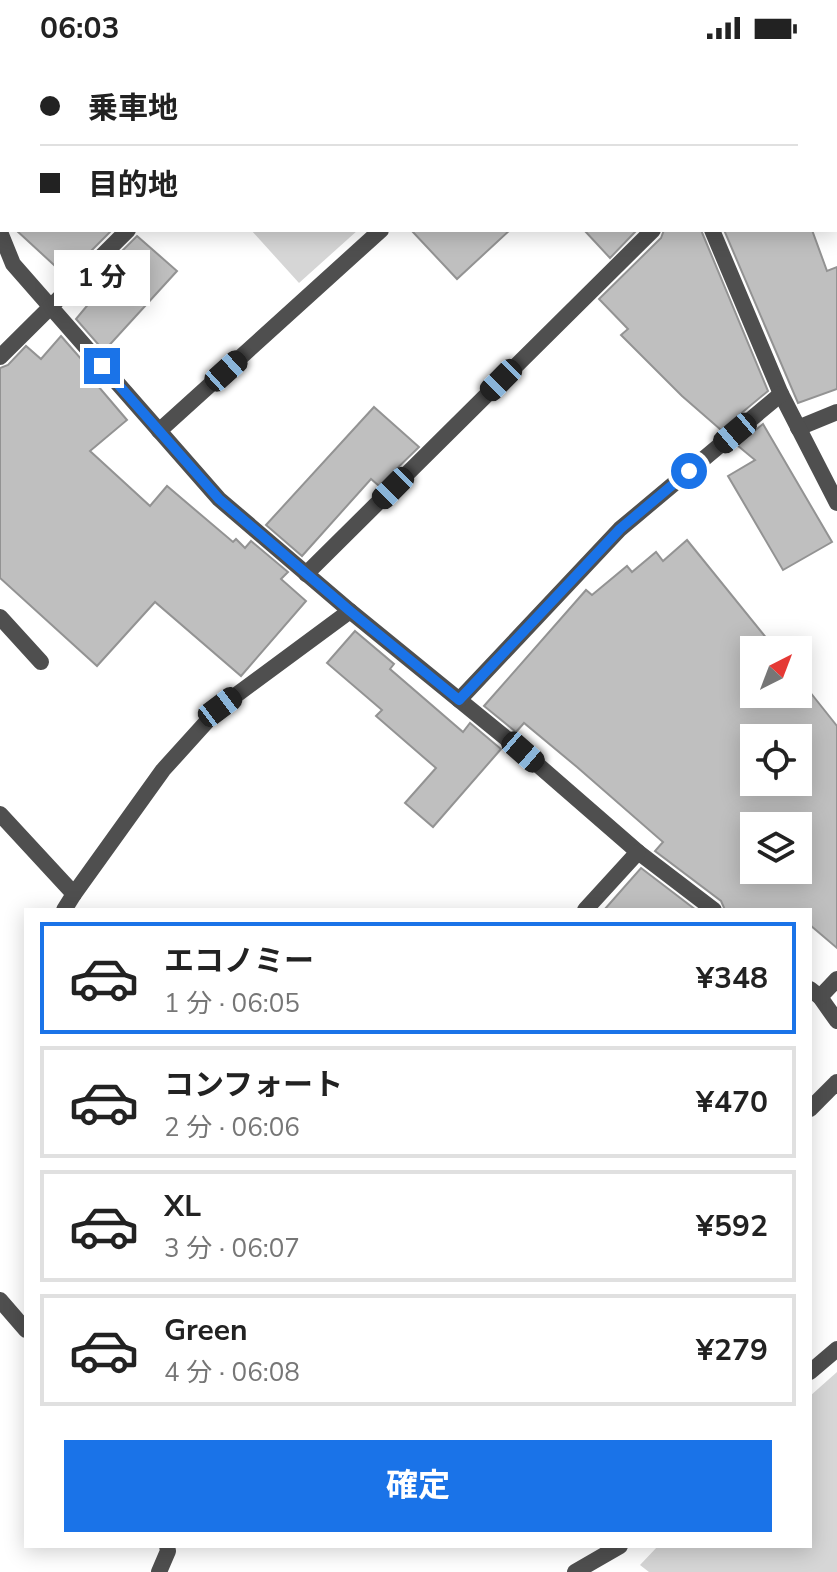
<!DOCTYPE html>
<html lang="ja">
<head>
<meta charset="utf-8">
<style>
	:root { --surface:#fff; --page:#f2f2f2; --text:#222; --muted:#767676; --line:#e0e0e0; --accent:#1a73e8 }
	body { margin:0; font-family:"Nunito Sans","Noto Sans JP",sans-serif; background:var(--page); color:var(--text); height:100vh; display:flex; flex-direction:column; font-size:30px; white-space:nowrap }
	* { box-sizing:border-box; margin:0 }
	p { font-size:26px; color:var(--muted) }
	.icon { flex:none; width:44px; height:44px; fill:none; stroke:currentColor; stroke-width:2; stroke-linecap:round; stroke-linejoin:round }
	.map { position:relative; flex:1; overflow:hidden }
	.details { position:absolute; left:24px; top:852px; width:788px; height:640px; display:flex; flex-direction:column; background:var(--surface); border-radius:0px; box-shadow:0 4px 20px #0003 }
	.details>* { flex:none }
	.banner { position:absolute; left:0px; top:0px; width:838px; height:176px; box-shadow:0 4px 20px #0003; display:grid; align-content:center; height:176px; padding:0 40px; background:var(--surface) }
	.needle { width:52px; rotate:42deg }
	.fabs { position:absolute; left:740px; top:580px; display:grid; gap:16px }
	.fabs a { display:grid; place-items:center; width:72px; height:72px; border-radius:0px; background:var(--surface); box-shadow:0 4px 20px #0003; font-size:40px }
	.end { position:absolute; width:36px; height:36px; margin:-18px; border:10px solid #1a73e8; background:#fff; box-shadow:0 0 0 4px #fff }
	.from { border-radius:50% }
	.bubble { position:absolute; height:56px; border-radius:0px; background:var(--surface); box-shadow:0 4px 20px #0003; font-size:26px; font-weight:700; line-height:56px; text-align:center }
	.car { position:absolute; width:24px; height:48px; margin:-24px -12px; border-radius:10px; box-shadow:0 0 6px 2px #0007; background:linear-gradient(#222 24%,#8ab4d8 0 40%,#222 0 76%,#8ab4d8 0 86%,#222 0) }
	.banner b { display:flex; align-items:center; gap:28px; height:76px; font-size:30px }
	.banner b+b { border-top:2px solid var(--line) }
	.banner i { width:20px; height:20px; background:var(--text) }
	ul { padding:14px 0 0; list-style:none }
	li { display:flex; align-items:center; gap:24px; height:112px; margin:0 16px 12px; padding:0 24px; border:4px solid var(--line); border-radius:0px }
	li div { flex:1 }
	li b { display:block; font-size:30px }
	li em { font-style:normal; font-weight:700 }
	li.current { border-color:var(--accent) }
	li>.icon { width:72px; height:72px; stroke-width:1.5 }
	.cta { display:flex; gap:16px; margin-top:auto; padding:16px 40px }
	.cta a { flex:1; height:92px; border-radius:0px; background:var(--accent); color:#fff; font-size:32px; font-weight:700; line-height:92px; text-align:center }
	.status { display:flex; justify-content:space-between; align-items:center; height:56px; padding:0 40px; background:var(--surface); direction:ltr }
	.status svg { height:22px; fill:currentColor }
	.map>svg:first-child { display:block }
	.green { fill:#d6d6d6 }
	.building { fill:#bfbfbf; stroke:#939393; stroke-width:2; fill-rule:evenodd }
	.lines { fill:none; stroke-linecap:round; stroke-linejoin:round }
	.service { stroke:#4f4f4f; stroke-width:16 }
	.minor { stroke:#4f4f4f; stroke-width:16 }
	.route { stroke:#1a73e8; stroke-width:10 }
</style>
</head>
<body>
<div class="status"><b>06:03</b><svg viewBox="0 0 49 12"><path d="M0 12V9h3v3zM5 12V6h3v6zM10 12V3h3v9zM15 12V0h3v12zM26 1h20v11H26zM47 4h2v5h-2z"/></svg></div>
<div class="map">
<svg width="837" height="1516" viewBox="0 0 837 1516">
	<rect width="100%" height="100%" fill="#fff"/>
	<g class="green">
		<path d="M251,174H358L299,227Z"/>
		<path d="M837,1316V1516H649L640,1509L658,1490H810V1340Z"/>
	</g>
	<g class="building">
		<path d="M16,174H112L66,220Z"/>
		<path d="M411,174H510L457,223Z"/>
		<path d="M584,174H637L610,202Z"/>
		<path d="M664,174H701L768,335L721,374L682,340L621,279L628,273L599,243L661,182Z"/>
		<path d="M724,174H812L827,215L837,211V333L798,347Z"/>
		<path d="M137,180L177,215L104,295L76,263L91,245L90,244L91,242L83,234Z"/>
		<path d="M61,280L89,312L84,318L98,330L127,364L90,395L150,450L167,430L233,486L236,483L245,492L251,485L288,516L281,523L306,545L241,620L155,546L97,610L0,522V312L8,309L26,290L41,303Z"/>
		<path d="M374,351L419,391L379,430L371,423L302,500L266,469Z"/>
		<path d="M763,368L832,486L783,514L728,420L755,404L737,389Z"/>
		<path d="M687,484L776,594H754V638H798V621L837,670V892L810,869V854H725L721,845L655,795L663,786L577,711L524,667L516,676L484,650L586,534L592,539L627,510L632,516L656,496L663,505ZM754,682H798V726H754ZM754,770H798V814H754Z"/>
		<path d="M355,575L394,608L390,613L463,676L470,667L501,693L433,771L405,747L436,712L376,660L382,654L327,607Z"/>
		<path d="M641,812L696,854H604Z"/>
	</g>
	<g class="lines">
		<g class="service">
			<path d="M798,372L837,356"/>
			<path d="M0,561L41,606"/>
			<path d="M64,854L74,838"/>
		</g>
		<g class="minor">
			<path d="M630,0L631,2"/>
			<path d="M302,2L304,0"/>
			<path d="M572,2L574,0"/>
			<path d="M836,73L837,72"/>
			<path d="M712,174L781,338L837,447"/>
			<path d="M0,176L13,208L219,443L350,555L523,696L638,796L714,854"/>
			<path d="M0,301L128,174"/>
			<path d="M159,375L381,174"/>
			<path d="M306,518L653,174"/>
			<path d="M459,644L620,473L781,338"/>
			<path d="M0,758L74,838L163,714L220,651L350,555"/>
			<path d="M585,854L638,796"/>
			<path d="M810,933L820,941L837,965"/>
			<path d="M820,941L837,923"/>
			<path d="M810,1053L837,1026"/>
			<path d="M0,1244L26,1274"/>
			<path d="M810,1316L837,1293"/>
			<path d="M159,1516L168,1495L167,1490"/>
			<path d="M575,1516L620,1490"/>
		</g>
	</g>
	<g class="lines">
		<path class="route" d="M102,310L219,443L350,555L459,644L620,473L689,415"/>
	</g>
</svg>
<div class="fabs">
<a><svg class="needle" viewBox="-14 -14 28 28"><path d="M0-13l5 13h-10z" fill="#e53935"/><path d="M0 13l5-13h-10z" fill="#767676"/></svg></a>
<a><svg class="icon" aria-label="locate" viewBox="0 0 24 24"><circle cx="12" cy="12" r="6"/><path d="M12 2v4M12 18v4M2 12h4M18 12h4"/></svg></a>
<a><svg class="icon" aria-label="layers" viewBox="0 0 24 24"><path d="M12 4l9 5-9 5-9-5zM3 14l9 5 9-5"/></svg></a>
</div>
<i class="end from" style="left:689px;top:415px"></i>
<i class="end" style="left:102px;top:310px"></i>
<div class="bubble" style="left:54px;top:194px;width:96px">1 分</div>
<i class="car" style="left:226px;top:315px;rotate:48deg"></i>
<i class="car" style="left:501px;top:324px;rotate:225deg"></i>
<i class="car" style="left:735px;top:377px;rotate:230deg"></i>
<i class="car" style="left:393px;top:432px;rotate:225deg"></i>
<i class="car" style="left:220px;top:651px;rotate:53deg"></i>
<i class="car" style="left:523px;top:696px;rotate:131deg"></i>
<div class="banner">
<b><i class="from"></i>乗車地</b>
<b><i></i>目的地</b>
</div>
<section class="details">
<ul>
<li class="current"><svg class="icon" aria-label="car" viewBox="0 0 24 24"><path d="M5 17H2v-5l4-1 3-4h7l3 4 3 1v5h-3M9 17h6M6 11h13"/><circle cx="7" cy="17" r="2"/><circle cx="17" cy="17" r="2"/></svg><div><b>エコノミー</b><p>1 分 · 06:05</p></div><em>¥348</em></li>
<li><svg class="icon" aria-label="car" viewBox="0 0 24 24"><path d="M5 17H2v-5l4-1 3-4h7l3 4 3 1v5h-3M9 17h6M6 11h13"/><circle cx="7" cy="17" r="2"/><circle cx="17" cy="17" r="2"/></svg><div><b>コンフォート</b><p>2 分 · 06:06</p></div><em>¥470</em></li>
<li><svg class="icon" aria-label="car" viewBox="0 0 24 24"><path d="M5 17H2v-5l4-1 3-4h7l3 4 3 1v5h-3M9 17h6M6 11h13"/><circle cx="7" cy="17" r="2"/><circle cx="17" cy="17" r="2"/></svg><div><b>XL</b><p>3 分 · 06:07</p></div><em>¥592</em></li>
<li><svg class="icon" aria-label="car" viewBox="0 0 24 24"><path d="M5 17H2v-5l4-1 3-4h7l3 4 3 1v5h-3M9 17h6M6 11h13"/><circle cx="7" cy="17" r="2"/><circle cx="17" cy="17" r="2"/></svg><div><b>Green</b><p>4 分 · 06:08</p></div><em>¥279</em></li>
</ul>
<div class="cta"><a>確定</a></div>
</section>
</div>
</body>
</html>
